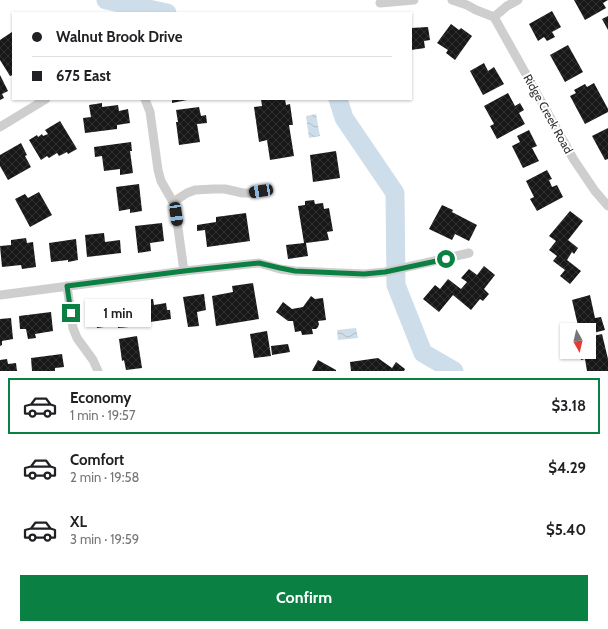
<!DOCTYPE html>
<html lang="en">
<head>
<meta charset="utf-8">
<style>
	:root { --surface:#fff; --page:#f6f6f6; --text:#202124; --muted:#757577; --line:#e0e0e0; --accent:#0b8043 }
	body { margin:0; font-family:Cabin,sans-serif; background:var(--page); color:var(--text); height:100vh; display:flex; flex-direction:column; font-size:15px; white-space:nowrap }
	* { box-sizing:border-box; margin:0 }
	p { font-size:13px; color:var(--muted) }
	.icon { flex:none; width:22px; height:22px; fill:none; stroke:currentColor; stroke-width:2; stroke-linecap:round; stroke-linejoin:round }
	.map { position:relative; height:371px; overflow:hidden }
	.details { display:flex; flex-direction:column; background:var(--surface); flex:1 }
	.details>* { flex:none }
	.guide { position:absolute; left:12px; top:12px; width:400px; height:88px; border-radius:0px; box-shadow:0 1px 3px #0004; display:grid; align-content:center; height:88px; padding:0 20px; background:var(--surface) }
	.needle { width:26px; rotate:172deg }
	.tools { position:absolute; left:560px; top:323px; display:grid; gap:8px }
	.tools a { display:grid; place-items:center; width:36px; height:36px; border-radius:0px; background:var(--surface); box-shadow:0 1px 3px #0004; font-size:20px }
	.end { position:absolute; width:18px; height:18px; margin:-9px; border:5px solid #0b8043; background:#fff; box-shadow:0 0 0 2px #fff }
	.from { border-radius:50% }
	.bubble { position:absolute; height:28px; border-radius:0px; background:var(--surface); box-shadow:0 1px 3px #0004; font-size:13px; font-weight:700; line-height:28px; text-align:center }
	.car { position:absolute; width:12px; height:24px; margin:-12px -6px; border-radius:5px; box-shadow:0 0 3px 1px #0007; background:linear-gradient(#222 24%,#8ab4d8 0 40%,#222 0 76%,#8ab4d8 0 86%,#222 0) }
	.guide b { display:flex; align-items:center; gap:14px; height:38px; font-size:15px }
	.guide b+b { border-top:1px solid var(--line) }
	.guide i { width:10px; height:10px; background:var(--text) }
	ul { padding:7px 0 0; list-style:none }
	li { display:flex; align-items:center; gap:12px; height:56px; margin:0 8px 6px; padding:0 12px; border:2px solid transparent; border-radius:0px }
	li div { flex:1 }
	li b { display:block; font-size:15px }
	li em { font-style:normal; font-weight:700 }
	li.selected { border-color:var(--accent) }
	li>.icon { width:36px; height:36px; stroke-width:1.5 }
	.cta { display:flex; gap:8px; margin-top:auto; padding:8px 20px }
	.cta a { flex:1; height:46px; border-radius:0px; background:var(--accent); color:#fff; font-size:16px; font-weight:700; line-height:46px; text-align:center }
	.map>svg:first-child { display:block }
	.water { fill:url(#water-waves) }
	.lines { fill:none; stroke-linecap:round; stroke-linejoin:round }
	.river { stroke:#ceddea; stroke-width:19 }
	.building { fill:url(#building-cross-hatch) }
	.minor { stroke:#cecece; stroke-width:9 }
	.route { stroke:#0b8043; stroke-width:5 }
	.labels { text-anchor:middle; stroke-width:4; stroke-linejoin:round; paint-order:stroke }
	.street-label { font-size:12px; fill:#313131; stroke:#fff }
</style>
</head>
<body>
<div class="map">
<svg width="608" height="371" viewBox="0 0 608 371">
	<defs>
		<pattern id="water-waves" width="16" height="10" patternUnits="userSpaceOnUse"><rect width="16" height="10" fill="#ceddea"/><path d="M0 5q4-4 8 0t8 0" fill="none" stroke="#b1bec9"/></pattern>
		<pattern id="building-cross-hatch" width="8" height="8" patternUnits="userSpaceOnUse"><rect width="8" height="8" fill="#181818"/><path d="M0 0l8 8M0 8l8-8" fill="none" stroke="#313131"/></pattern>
	</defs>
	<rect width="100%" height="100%" fill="#fff"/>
	<g class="water">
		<path d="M316,114L320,136L309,138L306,116Z"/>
		<path d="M356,328L358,338L338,340L337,330Z"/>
	</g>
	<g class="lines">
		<g class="river">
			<path d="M106,0L167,13"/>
			<path d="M338,99L344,118L395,193L396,285L423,353L454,371"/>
		</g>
	</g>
	<g class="building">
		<path d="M574,0H608L603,3L606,8L585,20Z"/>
		<path d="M552,11L561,27L552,32L555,37L547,41L544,37L538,41L529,24Z"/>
		<path d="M608,16V30L602,19Z"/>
		<path d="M451,24L459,30L461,28L472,36L455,60L446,53L448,50L437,43Z"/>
		<path d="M428,27L430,40L424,41L425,48L411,50V28Z"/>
		<path d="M12,32L13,75L10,76L0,60V40Z"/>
		<path d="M568,45L583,72L565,82L550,55Z"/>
		<path d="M484,63L488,71L494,67L504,84L483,95L470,71Z"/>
		<path d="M0,75L8,91L2,94L4,98L0,100Z"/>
		<path d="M594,83L608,109V112L585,124L570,96L576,93L574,90L585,84L587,87Z"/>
		<path d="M508,93L515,106L520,103L524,110L519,113L525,124L497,139L490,126L494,124L484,106Z"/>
		<path d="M172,99H187V100L172,103Z"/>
		<path d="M261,99H285L286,105L290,104L293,125H289L294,156L270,160L267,140L259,142L254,107L262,106Z"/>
		<path d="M102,103V107L118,105L119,111L128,109L130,123L117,125V129L85,133L83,118L91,117L89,105Z"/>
		<path d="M199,107L201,116L206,115L207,123L197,124L200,142L179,145L176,122H178L176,110Z"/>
		<path d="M60,121L77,149L68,154L67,152L59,156L57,153L49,158L47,156L41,160L29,140L37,135L38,137L42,134L43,136L48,134L45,130Z"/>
		<path d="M608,128V159L605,160L592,136Z"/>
		<path d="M529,130L537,146L532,148L539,161L523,168L512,146L520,142L517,136Z"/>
		<path d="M131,142L132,151H130L133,173L120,175V169L104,171L102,156L95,157L94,147Z"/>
		<path d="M21,143L27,155L25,156L31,167L8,180L0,166V155Z"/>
		<path d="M336,151L340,178L313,182L310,155Z"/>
		<path d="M547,170L552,179L549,180L552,187L557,185L563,197L537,211L530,199L534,197L526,181Z"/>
		<path d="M139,184L142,211L130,213V209L119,211L116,187Z"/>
		<path d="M39,192L52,215L30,227L15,199L25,194L28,198Z"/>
		<path d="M314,200L315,204L323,203L324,209L329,208L333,231L327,232L329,240L306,243L308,256L288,259L286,245L304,243L298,206L305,205V201Z"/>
		<path d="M442,205L453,210L452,212L477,225L469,241L455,234L452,240L429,229Z"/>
		<path d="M570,211L583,221L568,240L578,248L574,254L572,252L567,260L581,271L570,284L560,276L565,270L553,261L557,256L549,250L556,241L549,236Z"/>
		<path d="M246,213L250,241L207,247L205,230L197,231V225L216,222V217Z"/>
		<path d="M162,223L164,241L150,243L151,251L138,253L135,226Z"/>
		<path d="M104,233L105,242L120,240L121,253L87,257L85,235Z"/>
		<path d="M26,238L27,243L33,242L36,267L22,269L21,265L2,267L0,246L11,245V240Z"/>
		<path d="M76,239L78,260L68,262V260L51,262L49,243Z"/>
		<path d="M484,266L495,275L484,289L489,294L483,301L480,299L471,310L453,295L439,312L423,299L435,285L440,289L448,279L461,289L467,282L461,278L469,269L477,275Z"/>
		<path d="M253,283L259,319L216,326L212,296L233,292L232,286Z"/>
		<path d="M204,294L206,310L197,312L199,326L188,327L183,297Z"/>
		<path d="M590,295L595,318L601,317L605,330L593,333V336L602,334L608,359V371H587L585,359L581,360L579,352H589V330H579L572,300Z"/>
		<path d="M311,296L315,299L323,298L326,320L318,321L319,324L318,327L316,329H312L313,334L302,335L301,331L295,332L293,321H288L276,312L283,302L292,309L303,307Z"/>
		<path d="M153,299L154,305L166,303L167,310H170L171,319L143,323L141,310L135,311L134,301Z"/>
		<path d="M126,303L129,327L118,328V325L97,328L95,311L115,309L114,304Z"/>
		<path d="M51,312L53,331L35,334L36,338L28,339L26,329H20L19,316Z"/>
		<path d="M11,318L13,339L2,341V345L0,346V319Z"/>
		<path d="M267,331L271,356L254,358L250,334Z"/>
		<path d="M137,336L142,368L126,370L124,360L122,361L119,339Z"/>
		<path d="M288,344L290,352L272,355L271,346Z"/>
		<path d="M62,354L64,367L55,368V371H32L31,358Z"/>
		<path d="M378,358L392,368L396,362L405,369L404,371H351L350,362Z"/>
		<path d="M7,359L8,364L16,363L17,371H0V360Z"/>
		<path d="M318,360L336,370V371H312Z"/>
	</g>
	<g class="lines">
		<g class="minor">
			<path d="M452,0L467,5L476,10L494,17"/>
			<path d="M380,3L414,0"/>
			<path d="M494,17L574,160L595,191L608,206"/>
			<path d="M494,17L507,6L518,0"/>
			<path d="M145,99L150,112L158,170L161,181L173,202L176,214L184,271"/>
			<path d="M0,127L46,99"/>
			<path d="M173,202L187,193L195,190L214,189H225L243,193H253L269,190"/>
			<path d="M67,286L73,328L77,338L93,360L98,371"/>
			<path d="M0,295L184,271L259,263L280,269L295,271L364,274L385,272L469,253"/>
		</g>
	</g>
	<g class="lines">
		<path class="route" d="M71,313L67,286L184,271L259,263L280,268L295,271L364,274L385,272L446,259"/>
	</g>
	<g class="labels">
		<g class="street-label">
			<text transform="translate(548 114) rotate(61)" y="4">Ridge Creek Road</text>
		</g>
	</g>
</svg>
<div class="tools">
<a><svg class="needle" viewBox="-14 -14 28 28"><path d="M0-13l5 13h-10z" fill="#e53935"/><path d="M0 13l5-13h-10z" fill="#757577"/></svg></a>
</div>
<i class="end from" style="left:446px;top:259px"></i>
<i class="end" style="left:71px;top:313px"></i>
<div class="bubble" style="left:85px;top:299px;width:66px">1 min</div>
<i class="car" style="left:261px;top:191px;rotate:261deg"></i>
<i class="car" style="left:176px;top:214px;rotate:172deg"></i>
<div class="guide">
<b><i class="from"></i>Walnut Brook Drive</b>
<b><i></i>675 East</b>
</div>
</div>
<section class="details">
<ul>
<li class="selected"><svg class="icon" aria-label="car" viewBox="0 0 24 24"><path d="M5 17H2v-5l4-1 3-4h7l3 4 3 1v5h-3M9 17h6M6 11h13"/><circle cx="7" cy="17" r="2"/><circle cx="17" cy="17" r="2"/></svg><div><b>Economy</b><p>1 min · 19:57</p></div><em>$3.18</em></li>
<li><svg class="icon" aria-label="car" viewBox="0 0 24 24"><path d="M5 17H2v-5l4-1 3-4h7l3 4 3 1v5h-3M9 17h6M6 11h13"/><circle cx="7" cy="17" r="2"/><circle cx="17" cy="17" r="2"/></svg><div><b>Comfort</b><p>2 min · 19:58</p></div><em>$4.29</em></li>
<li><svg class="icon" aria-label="car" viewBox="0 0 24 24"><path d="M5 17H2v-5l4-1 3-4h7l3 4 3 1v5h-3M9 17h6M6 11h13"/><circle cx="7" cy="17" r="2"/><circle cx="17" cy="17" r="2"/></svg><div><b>XL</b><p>3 min · 19:59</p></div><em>$5.40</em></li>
</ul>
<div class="cta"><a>Confirm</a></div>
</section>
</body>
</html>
